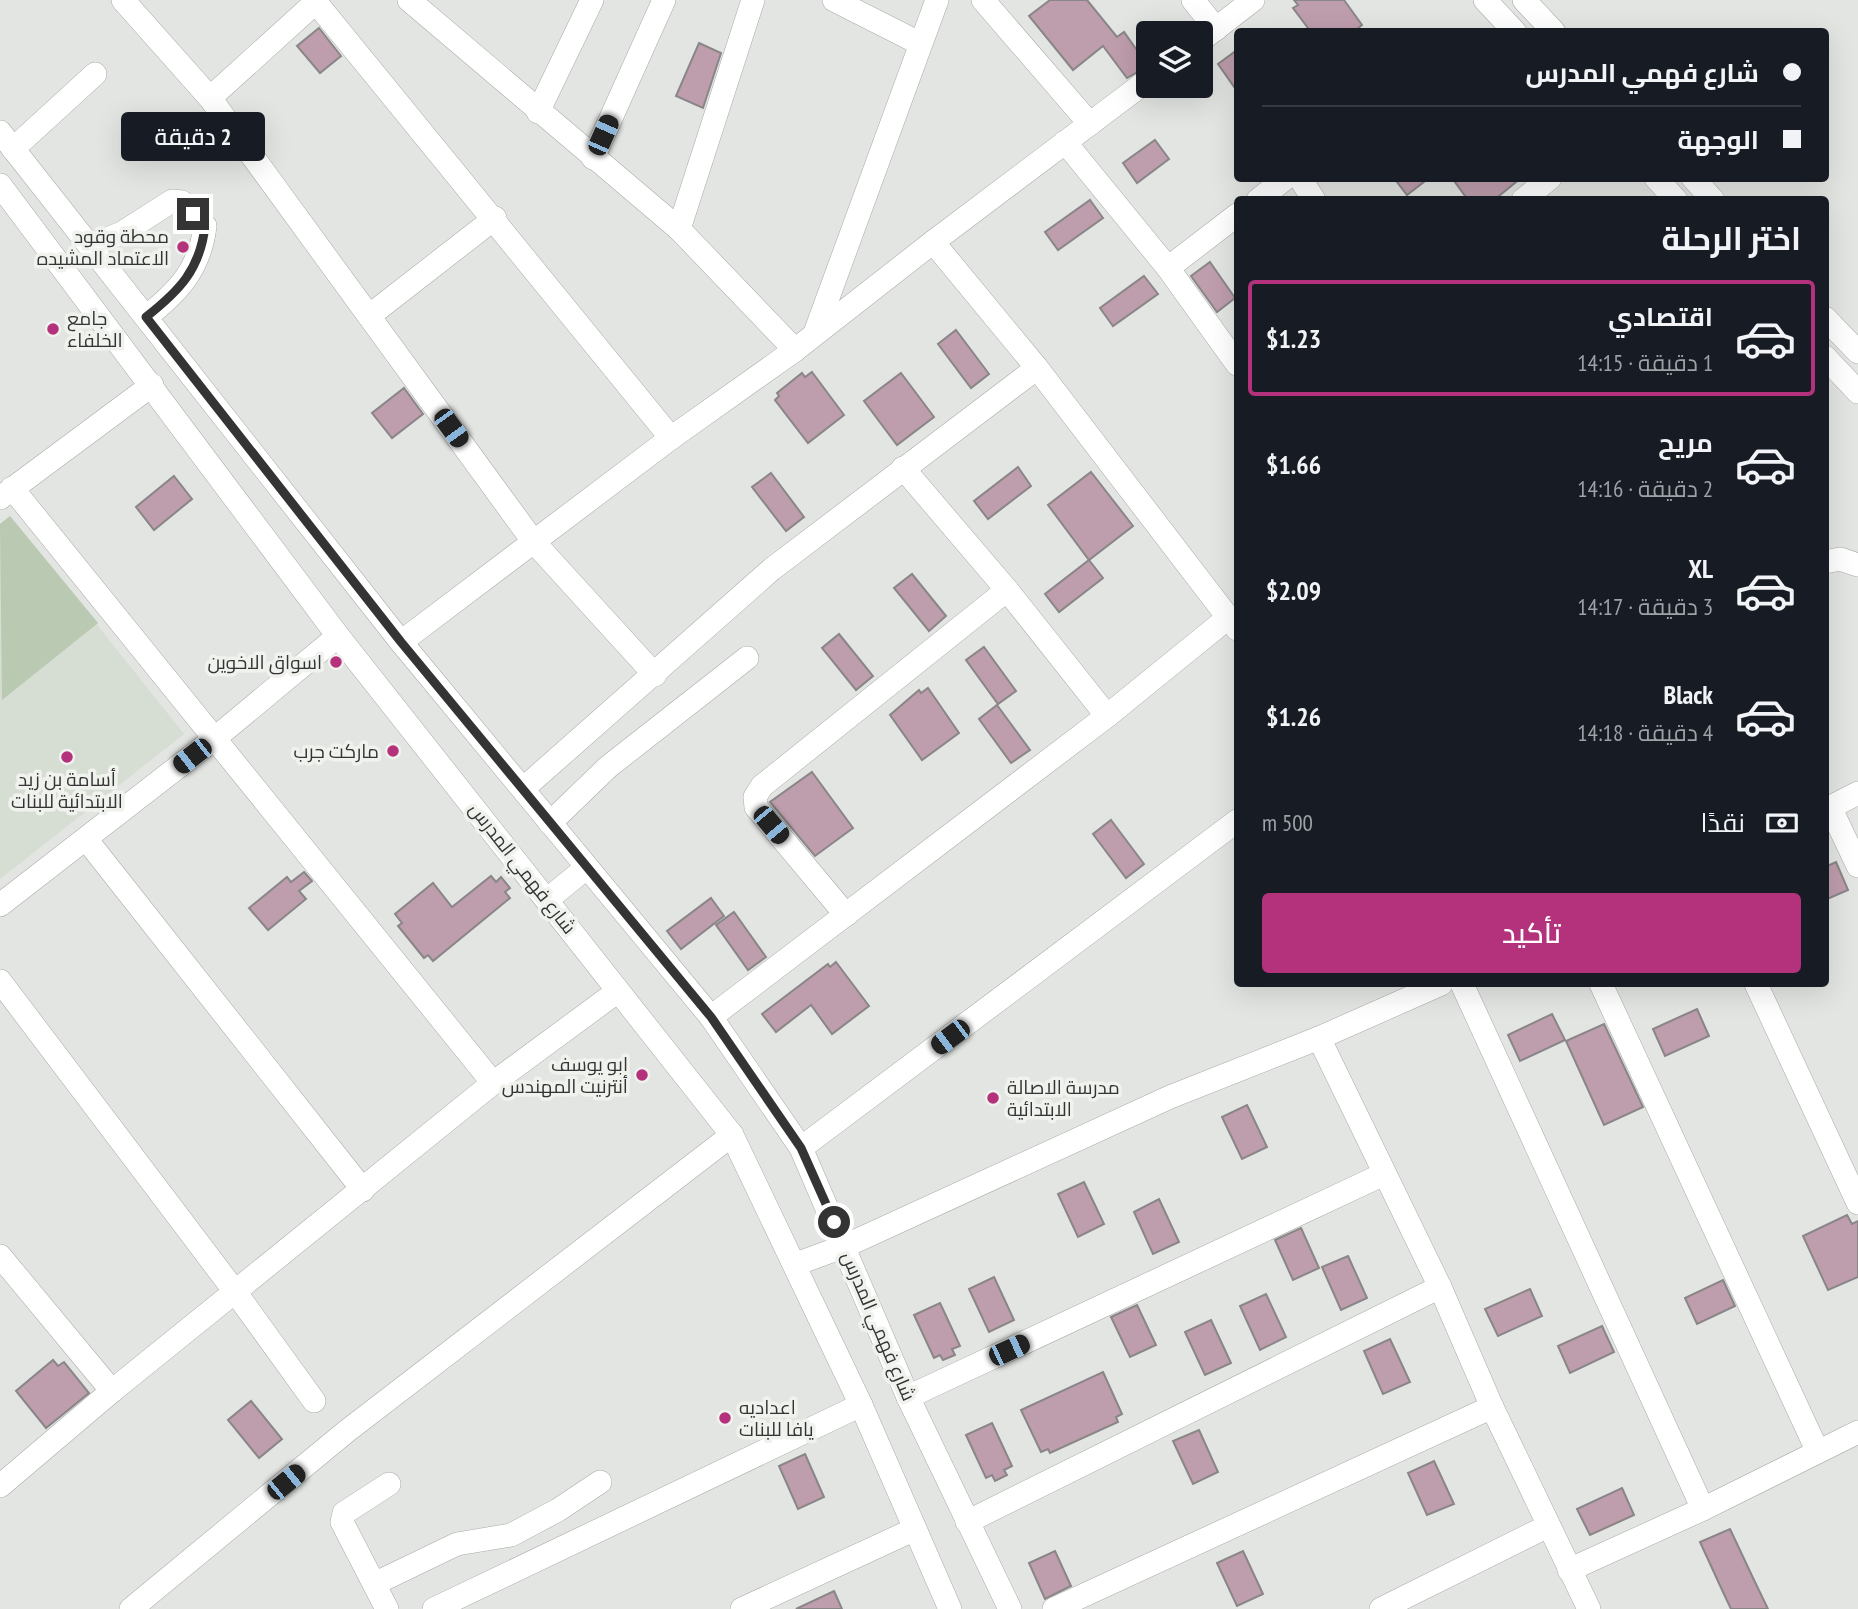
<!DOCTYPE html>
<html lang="ar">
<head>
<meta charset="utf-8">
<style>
	:root { --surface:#171b24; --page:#242831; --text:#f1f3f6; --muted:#9ea1a6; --line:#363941; --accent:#b4327c }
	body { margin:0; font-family:"PT Sans Narrow",Cairo,sans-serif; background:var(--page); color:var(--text); direction:rtl; height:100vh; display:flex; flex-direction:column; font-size:26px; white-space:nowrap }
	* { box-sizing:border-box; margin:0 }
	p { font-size:23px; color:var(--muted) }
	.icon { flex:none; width:38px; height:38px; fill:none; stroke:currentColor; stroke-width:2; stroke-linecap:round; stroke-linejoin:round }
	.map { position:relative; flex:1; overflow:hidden; direction:ltr }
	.side { position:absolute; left:1234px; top:196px; width:595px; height:791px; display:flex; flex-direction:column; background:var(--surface); border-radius:7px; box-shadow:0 7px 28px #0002; direction:rtl }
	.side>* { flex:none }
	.guide { position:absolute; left:1234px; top:28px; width:595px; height:154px; border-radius:7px; box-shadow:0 7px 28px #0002; direction:rtl; display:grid; align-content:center; height:154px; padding:0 28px; background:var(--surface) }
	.buttons { position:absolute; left:1136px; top:21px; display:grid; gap:14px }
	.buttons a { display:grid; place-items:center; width:77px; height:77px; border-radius:7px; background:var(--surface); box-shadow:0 7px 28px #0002; font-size:35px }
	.end { position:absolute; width:32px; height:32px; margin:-16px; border:9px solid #333433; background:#fff; box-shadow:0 0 0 4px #fff }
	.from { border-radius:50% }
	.bubble { position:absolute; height:49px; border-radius:7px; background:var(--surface); box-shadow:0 7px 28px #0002; font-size:23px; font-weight:600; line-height:49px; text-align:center; direction:rtl }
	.car { position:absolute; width:21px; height:42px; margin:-21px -10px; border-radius:9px; box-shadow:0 0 5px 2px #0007; background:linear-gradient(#222 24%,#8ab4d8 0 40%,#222 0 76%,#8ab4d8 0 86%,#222 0) }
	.guide b { display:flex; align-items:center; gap:24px; height:66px; font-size:26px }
	.guide b+b { border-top:2px solid var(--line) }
	.guide i { width:18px; height:18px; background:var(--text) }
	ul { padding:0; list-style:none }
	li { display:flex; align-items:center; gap:21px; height:116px; margin:0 14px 10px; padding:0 14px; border:4px solid transparent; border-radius:7px }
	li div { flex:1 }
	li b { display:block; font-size:26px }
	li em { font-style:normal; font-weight:600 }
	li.selected { border-color:var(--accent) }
	li>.icon { width:63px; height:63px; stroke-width:1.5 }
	h2 { padding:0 28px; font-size:32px; line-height:84px }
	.pay { display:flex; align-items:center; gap:18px; height:77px; padding:0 28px; font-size:26px }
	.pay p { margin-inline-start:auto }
	.action { display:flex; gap:14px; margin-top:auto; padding:14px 28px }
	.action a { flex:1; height:80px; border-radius:7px; background:var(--accent); color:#fff; font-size:28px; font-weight:600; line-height:80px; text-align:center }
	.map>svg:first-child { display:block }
	.built { fill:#d6ddd2 }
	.green { fill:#bac9b2 }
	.building { fill:#be9dac; stroke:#8a8688; stroke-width:2 }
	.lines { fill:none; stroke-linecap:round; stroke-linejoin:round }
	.minor-casing { stroke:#a9aba8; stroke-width:24 }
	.minor { stroke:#fff; stroke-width:23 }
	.route { stroke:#333433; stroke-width:9 }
	.poi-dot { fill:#b4327c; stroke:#f0f2ee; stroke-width:2.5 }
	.labels { text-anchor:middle; stroke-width:7; stroke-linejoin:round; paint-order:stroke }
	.poi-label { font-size:19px; fill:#333433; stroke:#f0f2ee; text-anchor:end }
	.street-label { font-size:19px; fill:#333433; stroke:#f0f2ee }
</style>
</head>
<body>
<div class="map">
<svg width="1858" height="1609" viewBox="0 0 1858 1609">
	<rect width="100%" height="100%" fill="#e2e5e1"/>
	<path class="built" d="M10,516L184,734L0,879V524Z"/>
	<path class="green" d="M10,516L98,623L2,700L0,524Z"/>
	<g class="building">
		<path d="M1050,0H1087L1117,37L1124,32L1148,66L1127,78L1103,46L1073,70L1029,16Z"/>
		<path d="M1294,0H1344L1362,25L1353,32H1311L1293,8L1298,5Z"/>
		<path d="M319,28L341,56L320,73L297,46Z"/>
		<path d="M699,43L721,53L703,108L676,96Z"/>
		<path d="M1237,50V91L1218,64Z"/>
		<path d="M1155,140L1169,159L1137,183L1123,163Z"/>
		<path d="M1394,178H1429L1407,195Z"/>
		<path d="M1452,178H1521L1494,200H1468Z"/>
		<path d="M1090,200L1103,218L1058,250L1045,232Z"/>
		<path d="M1210,262L1235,298L1217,312L1191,276Z"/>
		<path d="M1144,276L1158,294L1113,326L1100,308Z"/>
		<path d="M956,330L989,374L971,388L938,344Z"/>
		<path d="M812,372L844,415L808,443L775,400L779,396L777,393L802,373L805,377Z"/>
		<path d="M901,373L934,417L897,445L864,401Z"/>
		<path d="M404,388L423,414L392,438L372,413Z"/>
		<path d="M1018,467L1031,486L988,519L974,501Z"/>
		<path d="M1091,472L1133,526L1089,560L1048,505Z"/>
		<path d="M771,473L804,517L786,531L752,487Z"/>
		<path d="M174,476L192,499L154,530L136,507Z"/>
		<path d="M1089,560L1103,578L1059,612L1045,594Z"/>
		<path d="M912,574L946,616L929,631L894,588Z"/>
		<path d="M839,634L873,676L856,690L822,648Z"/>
		<path d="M984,647L1016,691L998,704L966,660Z"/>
		<path d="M928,688L959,733L922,760L890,715L919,690L921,693Z"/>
		<path d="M997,705L1030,750L1011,763L979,719Z"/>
		<path d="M812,772L853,828L815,856L770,802Z"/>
		<path d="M1111,820L1144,864L1126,878L1093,834Z"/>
		<path d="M1836,862L1848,890L1825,900V867Z"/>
		<path d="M304,872L312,881L299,891L306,899L268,930L249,908L287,877L291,882Z"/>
		<path d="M491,876L496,882L501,877L510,888L505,892L510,898L433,961L428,955L424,958L398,926L402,923L395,914L433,883L452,907Z"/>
		<path d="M711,898L724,916L681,949L667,931Z"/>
		<path d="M734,912L766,957L748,970L716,925Z"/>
		<path d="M836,962L869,1006L832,1034L811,1005L776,1032L762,1014L828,964L830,967Z"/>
		<path d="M1697,1009L1709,1036L1665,1056L1653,1029Z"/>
		<path d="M1552,1014L1565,1040L1520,1061L1508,1035Z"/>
		<path d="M1604,1024L1643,1107L1604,1125L1566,1041Z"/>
		<path d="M1247,1105L1267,1147L1242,1159L1222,1117Z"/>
		<path d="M1084,1182L1104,1224L1078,1237L1058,1194Z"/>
		<path d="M1159,1199L1179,1242L1153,1254L1134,1212Z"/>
		<path d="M1847,1215L1852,1224L1858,1221V1277L1828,1290L1803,1236Z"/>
		<path d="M1301,1228L1319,1268L1293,1280L1275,1240Z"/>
		<path d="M1348,1256L1367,1298L1341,1310L1322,1267Z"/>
		<path d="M994,1277L1014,1320L989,1332L969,1289Z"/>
		<path d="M1723,1280L1735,1306L1697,1324L1685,1298Z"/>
		<path d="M1530,1289L1542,1316L1498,1336L1485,1309Z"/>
		<path d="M1266,1294L1286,1337L1260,1350L1240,1306Z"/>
		<path d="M940,1303L960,1346L952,1349L955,1355L943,1360L940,1355L934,1358L914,1315Z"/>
		<path d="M1137,1305L1156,1345L1130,1357L1111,1317Z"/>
		<path d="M1211,1320L1231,1363L1205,1375L1185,1332Z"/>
		<path d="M1602,1326L1614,1352L1570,1373L1558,1346Z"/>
		<path d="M1390,1339L1410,1382L1383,1394L1364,1351Z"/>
		<path d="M53,1360L58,1366L64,1362L89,1393L46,1428L16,1391Z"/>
		<path d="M1103,1372L1122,1414L1116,1417L1118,1422L1050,1453L1048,1449L1041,1452L1021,1410Z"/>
		<path d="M251,1401L282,1439L259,1458L228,1420Z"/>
		<path d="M992,1423L1012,1466L1004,1470L1007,1475L995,1481L992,1475L986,1478L966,1435Z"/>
		<path d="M1199,1430L1218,1472L1193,1484L1173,1441Z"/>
		<path d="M805,1454L824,1497L798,1509L779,1466Z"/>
		<path d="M1434,1461L1454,1504L1427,1515L1408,1473Z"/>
		<path d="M1622,1488L1634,1515L1590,1535L1577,1509Z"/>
		<path d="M1730,1529L1754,1580L1768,1609H1731L1723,1592L1700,1542Z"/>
		<path d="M1055,1551L1071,1586L1045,1599L1029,1563Z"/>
		<path d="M1243,1551L1263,1594L1237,1606L1217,1563Z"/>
		<path d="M834,1591L842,1609H796Z"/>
	</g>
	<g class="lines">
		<defs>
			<g id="minor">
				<path d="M123,0L210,98L533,541L655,675"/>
				<path d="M314,0L671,438"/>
				<path d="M409,0L679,229L795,350"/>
				<path d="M834,0L919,43"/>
				<path d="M983,0L1090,124"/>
				<path d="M1193,0L1216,29"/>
				<path d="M1485,0L1515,32"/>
				<path d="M1524,0L1554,32"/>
				<path d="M1200,41L1253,0"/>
				<path d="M210,98L316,2"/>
				<path d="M538,112L592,0"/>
				<path d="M0,132L401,642L711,1017L801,1148L908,1397L1010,1609"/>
				<path d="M1065,142L1168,268L1237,364"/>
				<path d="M13,149L95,74"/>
				<path d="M593,158L664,0"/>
				<path d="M1300,178L1314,200"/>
				<path d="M1656,178L1676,200"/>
				<path d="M1693,178L1713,200"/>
				<path d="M0,185L338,636L732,1135L861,1405L950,1609"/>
				<path d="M1258,200L1286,178"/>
				<path d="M1523,200L1550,178"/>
				<path d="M679,229L753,0"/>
				<path d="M933,242L1037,368L1237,629"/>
				<path d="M90,246L122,233L172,201L182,202L205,226C200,269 178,292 146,317"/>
				<path d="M1168,268L1237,215"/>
				<path d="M369,316L495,218"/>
				<path d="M1825,318L1858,352"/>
				<path d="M815,333L937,0"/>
				<path d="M1825,357L1858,392"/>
				<path d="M903,468L1007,590L1107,716"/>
				<path d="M12,488L493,1083"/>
				<path d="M0,498L152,385"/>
				<path d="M1825,562L1840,559L1858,565"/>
				<path d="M401,642L671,438L795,350L933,242L1148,80"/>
				<path d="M524,788L772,569L1037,368"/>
				<path d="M1830,807L1858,866"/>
				<path d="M1825,810L1858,793"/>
				<path d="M550,823L608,767L747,658"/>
				<path d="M86,839L363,1190"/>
				<path d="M548,899L586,868"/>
				<path d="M0,905L214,739L338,636"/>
				<path d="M846,915L756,807L755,797L762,786L1007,590"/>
				<path d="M0,981L236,1293L314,1401"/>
				<path d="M1462,984L1703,1509"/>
				<path d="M1601,984L1817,1450"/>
				<path d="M1756,984L1858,1203"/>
				<path d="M711,1017L1107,716L1229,617"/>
				<path d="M1319,1038L1440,1287L1492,1407L1589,1609"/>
				<path d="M801,1148L1237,821"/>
				<path d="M0,1256L112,1391"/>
				<path d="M796,1264L845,1246L1170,1097L1319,1038L1441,984"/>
				<path d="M908,1397L1384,1174"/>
				<path d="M0,1486L112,1391L493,1083L618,991"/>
				<path d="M967,1522L1440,1287"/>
				<path d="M1569,1570L1703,1509L1858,1432"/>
				<path d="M374,1584L457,1544L511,1535L558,1510L600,1482"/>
				<path d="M131,1609L347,1431L732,1135"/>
				<path d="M387,1609L342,1522L344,1513L389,1484"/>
				<path d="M434,1609L861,1405"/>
				<path d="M742,1609L915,1529"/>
				<path d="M1054,1609L1492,1407"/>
				<path d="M1381,1609L1548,1526"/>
			</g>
		</defs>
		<use href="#minor" class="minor-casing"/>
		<use href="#minor" class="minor"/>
	</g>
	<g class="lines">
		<path class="route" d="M193,214L205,226C200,270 179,291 146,317L401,642L711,1017L801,1148L834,1222"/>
	</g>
	<g class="poi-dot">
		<circle cx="183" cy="247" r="7"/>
		<circle cx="53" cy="329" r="7"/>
		<circle cx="336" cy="662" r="7"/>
		<circle cx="393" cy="751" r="7"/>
		<circle cx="67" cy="757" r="7"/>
		<circle cx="642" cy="1075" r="7"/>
		<circle cx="993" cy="1098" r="7"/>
		<circle cx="725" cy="1418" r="7"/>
	</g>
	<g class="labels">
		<g class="poi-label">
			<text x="169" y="243">محطة وقود<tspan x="169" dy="22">الاعتماد المشيده</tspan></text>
			<text x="67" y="325" text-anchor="start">جامع<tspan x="67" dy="22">الخلفاء</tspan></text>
			<text x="322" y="669">اسواق الاخوين</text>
			<text x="379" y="758">ماركت جرب</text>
			<text x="67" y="786" text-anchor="middle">أسامة بن زيد<tspan x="67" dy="22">الابتدائية للبنات</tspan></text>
			<text x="628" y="1071">ابو يوسف<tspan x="628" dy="22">أنترنيت المهندس</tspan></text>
			<text x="1007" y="1094" text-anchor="start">مدرسة الاصالة<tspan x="1007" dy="22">الابتدائية</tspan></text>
			<text x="739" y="1414" text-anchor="start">اعداديه<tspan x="739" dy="22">يافا للبنات</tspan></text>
		</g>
		<g class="street-label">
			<text transform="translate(523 868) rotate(52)" y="7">شارع فهمي المدرس</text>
			<text transform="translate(879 1326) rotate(67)" y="7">شارع فهمي المدرس</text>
		</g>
	</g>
</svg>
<div class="buttons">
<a><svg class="icon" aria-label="layers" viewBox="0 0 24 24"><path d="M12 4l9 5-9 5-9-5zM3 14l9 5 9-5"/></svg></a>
</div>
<i class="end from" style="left:834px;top:1222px"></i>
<i class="end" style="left:193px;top:214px"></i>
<div class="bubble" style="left:121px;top:112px;width:144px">2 دقيقة</div>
<i class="car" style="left:603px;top:135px;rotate:24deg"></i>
<i class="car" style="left:451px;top:428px;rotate:144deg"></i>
<i class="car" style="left:192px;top:756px;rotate:232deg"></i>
<i class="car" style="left:771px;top:825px;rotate:140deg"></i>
<i class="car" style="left:950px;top:1037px;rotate:233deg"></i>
<i class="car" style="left:1009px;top:1350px;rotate:65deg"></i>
<i class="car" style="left:286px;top:1482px;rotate:51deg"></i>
<div class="guide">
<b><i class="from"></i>شارع فهمي المدرس</b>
<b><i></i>الوجهة</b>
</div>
<section class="side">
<h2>اختر الرحلة</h2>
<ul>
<li class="selected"><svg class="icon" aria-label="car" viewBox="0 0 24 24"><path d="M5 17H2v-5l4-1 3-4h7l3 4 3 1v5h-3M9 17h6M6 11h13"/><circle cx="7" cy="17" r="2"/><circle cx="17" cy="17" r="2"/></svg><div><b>اقتصادي</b><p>1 دقيقة · 14:15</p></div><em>$1.23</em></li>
<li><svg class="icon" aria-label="car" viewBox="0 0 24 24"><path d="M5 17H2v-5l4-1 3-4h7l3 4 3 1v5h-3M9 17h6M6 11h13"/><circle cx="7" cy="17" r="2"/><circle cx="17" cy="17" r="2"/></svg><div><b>مريح</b><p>2 دقيقة · 14:16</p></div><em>$1.66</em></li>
<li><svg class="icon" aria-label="car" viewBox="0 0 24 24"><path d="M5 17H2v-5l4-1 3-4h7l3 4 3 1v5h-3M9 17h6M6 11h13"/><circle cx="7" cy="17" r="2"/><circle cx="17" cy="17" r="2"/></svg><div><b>XL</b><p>3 دقيقة · 14:17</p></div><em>$2.09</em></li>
<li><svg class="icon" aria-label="car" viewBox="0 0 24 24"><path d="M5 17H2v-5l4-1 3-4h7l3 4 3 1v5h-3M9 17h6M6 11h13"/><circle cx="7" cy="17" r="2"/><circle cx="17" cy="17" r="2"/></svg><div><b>Black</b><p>4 دقيقة · 14:18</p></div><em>$1.26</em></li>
</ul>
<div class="pay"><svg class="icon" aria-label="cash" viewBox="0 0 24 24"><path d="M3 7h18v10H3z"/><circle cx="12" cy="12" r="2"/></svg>نقدًا<p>500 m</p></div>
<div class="action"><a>تأكيد</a></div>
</section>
</div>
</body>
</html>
